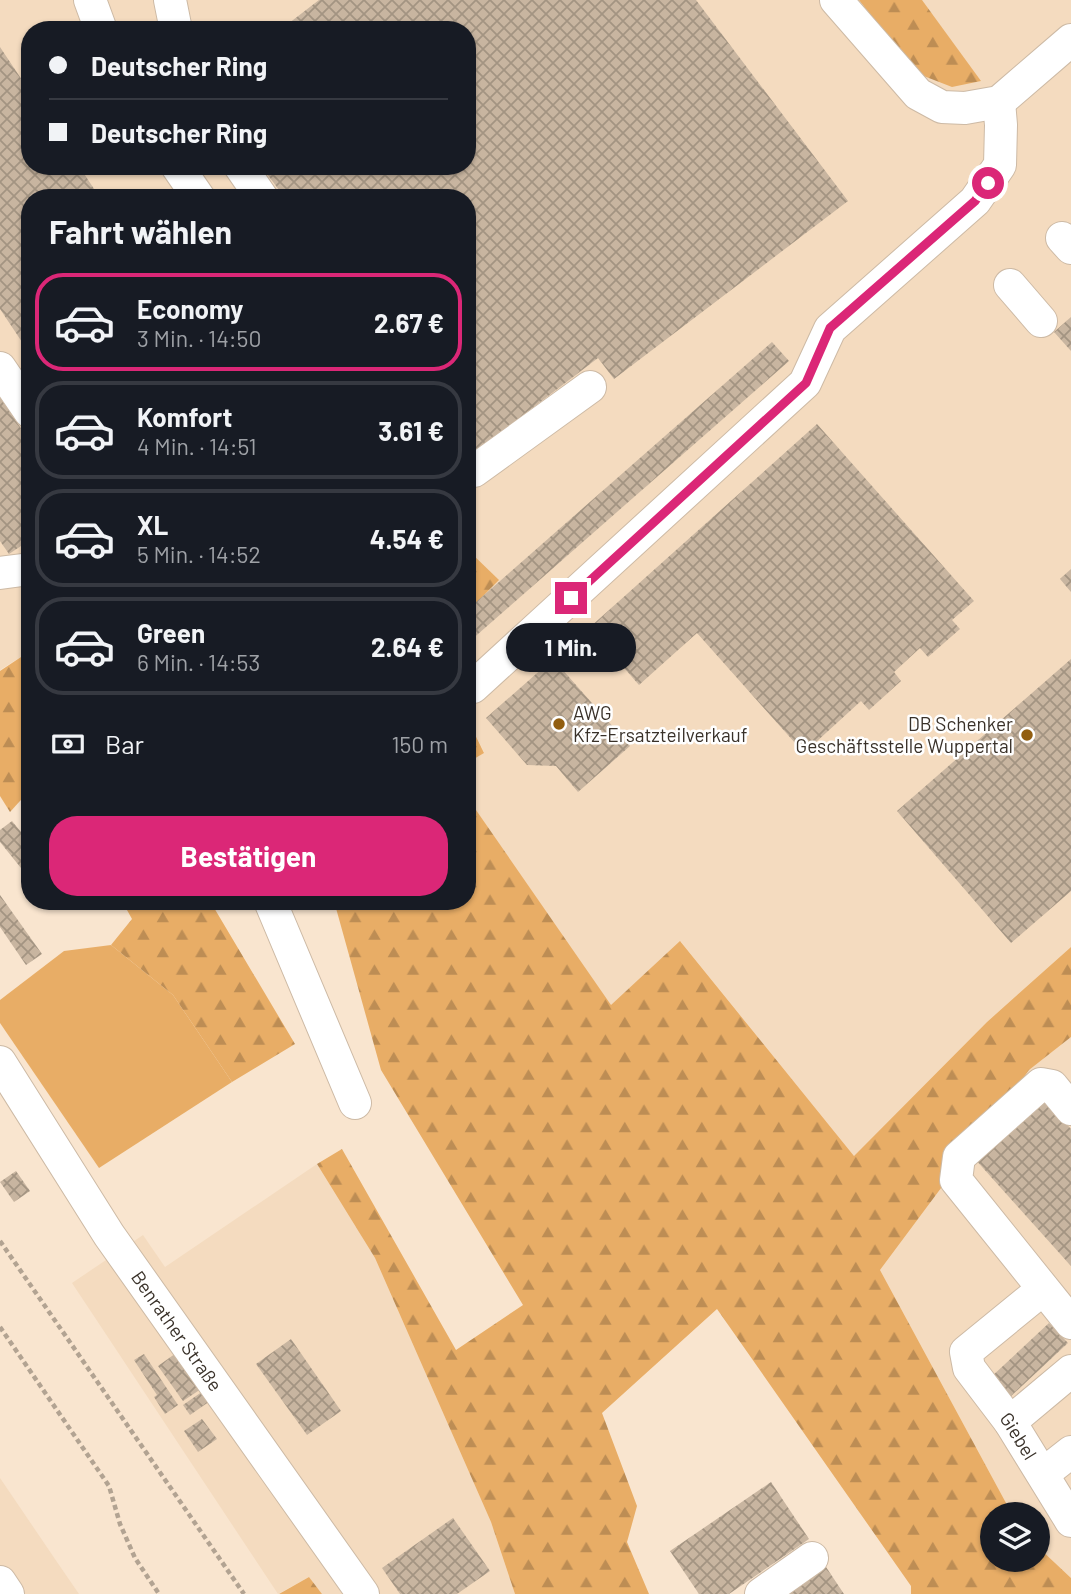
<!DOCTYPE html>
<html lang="de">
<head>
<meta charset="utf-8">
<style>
	:root { --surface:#171b24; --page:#242831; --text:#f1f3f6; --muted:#9ea1a6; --line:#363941; --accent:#db2777 }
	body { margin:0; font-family:Barlow,sans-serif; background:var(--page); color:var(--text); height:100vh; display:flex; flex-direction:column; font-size:26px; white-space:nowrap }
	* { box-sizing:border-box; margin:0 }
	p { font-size:23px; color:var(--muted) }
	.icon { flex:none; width:38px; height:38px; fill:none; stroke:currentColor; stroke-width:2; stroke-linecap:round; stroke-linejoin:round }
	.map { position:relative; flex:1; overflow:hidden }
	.drawer { position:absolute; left:21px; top:189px; width:455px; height:721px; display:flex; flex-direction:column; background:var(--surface); border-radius:28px; box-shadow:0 2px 5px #0004 }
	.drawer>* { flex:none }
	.guide { position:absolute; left:21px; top:21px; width:455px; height:154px; border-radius:28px; box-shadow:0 2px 5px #0004; display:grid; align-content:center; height:154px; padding:0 28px; background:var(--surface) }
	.buttons { position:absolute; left:980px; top:1502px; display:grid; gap:14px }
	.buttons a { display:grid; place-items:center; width:70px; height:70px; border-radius:50%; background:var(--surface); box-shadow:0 2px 5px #0004; font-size:35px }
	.end { position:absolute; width:32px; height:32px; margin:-16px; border:9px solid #db2777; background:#fff; box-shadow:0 0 0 4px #fff }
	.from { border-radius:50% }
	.bubble { position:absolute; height:49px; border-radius:24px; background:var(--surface); box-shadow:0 2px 5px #0004; font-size:23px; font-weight:700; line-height:49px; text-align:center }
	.guide b { display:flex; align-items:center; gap:24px; height:66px; font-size:26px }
	.guide b+b { border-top:2px solid var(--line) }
	.guide i { width:18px; height:18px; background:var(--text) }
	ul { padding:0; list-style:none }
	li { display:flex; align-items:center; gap:21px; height:98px; margin:0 14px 10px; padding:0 14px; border:4px solid var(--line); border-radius:28px }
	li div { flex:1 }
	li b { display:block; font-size:26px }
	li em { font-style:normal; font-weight:700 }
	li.selected { border-color:var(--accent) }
	li>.icon { width:63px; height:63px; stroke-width:1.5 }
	h2 { padding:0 28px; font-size:32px; line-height:84px }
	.pay { display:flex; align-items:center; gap:18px; height:77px; padding:0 28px; font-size:26px }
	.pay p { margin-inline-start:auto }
	.cta { display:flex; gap:14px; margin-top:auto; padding:14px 28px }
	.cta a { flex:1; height:80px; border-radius:28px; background:var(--accent); color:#fff; font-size:28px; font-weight:700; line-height:80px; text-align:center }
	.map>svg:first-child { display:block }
	.built { fill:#f4dbbf; fill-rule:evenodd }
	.green { fill:#e8ad66 }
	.forest { fill:url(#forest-firs) }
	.building { fill:url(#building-cross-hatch) }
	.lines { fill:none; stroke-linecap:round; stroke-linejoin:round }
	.minor-casing { stroke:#cdbaa5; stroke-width:34 }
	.path { stroke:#b2a392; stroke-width:4.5; stroke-dasharray:5 3.5; stroke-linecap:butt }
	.minor { stroke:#fff; stroke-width:32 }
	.route { stroke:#db2777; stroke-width:9 }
	.poi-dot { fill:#925e10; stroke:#fff; stroke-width:2.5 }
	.labels { text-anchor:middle; stroke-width:5; stroke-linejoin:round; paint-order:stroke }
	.poi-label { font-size:19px; fill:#393129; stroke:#fff; text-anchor:start }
	.street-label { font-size:19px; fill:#393129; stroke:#fff }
</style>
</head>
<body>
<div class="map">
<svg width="1071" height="1594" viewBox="0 0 1071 1594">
	<defs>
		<pattern id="forest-firs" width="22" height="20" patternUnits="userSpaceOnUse" patternTransform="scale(1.75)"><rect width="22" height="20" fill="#e8ad66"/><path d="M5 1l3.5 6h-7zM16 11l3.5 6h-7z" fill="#bd8d54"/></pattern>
		<pattern id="building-cross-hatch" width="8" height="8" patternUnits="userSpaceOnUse" patternTransform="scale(1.75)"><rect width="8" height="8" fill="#c8b5a0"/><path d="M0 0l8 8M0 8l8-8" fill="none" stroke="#a39482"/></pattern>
	</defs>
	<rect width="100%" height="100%" fill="#f9e5cf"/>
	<g class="built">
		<path d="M0,0H1071V947L987,1022L854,1156L681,942L611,1006L467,797V763L484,752L467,718V198H30V651L0,670ZM30,30H467V166H30Z"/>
		<path d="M1071,1037V1578L1038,1547V1514H1012L880,1270L1029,1070Z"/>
		<path d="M317,1164L375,1258L491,1522L515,1594H322L309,1577L278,1594L72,1283L143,1235L165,1267Z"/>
		<path d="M0,1478L57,1562L79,1594H0Z"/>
	</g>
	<path class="green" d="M111,945L173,995L232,1082L99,1168L0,1023V1000L64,951Z"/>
	<g class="forest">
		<path d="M859,0H922L981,81L952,87L916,73Z"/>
		<path d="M469,551L499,580L467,612V553Z"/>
		<path d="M30,651V790L10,812L0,796V671Z"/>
		<path d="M467,718L484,753L467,763Z"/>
		<path d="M467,797L611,1005L680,941L854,1156L987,1022L1071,947V1037L1029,1070L880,1270L1012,1514H992V1559H1038V1547L1071,1578V1594H911V1586L717,1309L602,1413L637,1506L627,1542L649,1594H515L491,1522L375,1258L317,1164L342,1149L456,1350L523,1305L381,1070L334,901H467Z"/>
		<path d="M122,901H210L295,1044L232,1082L173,995L111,945L132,919Z"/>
		<path d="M309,1577L322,1594H279Z"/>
	</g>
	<g class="building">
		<path d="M319,0H696L848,201L614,379L598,358L476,451L467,440V198H285L261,166H467V30H280Z"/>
		<path d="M0,47L30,92V166H79L100,198H30V354L0,309Z"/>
		<path d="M1071,317V351L1054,332Z"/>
		<path d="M772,342L789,361L470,641L467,638V610Z"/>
		<path d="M0,397L30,442V540L9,554L0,541Z"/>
		<path d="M817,424L974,601L952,620L960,629L928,657L920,648L894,672L901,681L869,710L861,701L804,753L697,633L639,685L589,628Z"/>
		<path d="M1071,569V592L1060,579Z"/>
		<path d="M553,659L630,746L578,792L556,766L527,765L486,718Z"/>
		<path d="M1071,659V891L1011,943L897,811Z"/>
		<path d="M12,821L30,843V869L25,873L0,842V830Z"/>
		<path d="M0,895L42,954L26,965L0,927Z"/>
		<path d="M1042,1097L1071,1129V1266L974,1158Z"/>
		<path d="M16,1171L30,1191L14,1202L0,1182Z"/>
		<path d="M1049,1323L1068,1343L1009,1398L990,1378Z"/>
		<path d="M291,1339L341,1411L307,1435L256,1364Z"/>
		<path d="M179,1351L204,1387L183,1401L158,1366Z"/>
		<path d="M144,1354L178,1405L165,1414L154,1397L157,1395L134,1360Z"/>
		<path d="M206,1389L213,1399L190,1415L183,1405Z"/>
		<path d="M202,1419L217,1439L198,1452L184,1431Z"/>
		<path d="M771,1482L809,1539L729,1594H699L670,1551Z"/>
		<path d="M453,1518L490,1571L457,1594H400L382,1568Z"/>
		<path d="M826,1567L844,1594H786Z"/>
	</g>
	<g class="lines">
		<defs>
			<g id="minor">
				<path d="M90,0L101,30"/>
				<path d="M170,0L176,30"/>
				<path d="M836,0L918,94L942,107L965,108L999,102L1071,40"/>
				<path d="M177,166L199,198"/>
				<path d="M240,166L262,198"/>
				<path d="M1062,238L1071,248"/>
				<path d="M1010,285L1041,321"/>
				<path d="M0,368L30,412"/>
				<path d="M467,472L474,471L590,387"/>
				<path d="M0,573L30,569"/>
				<path d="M473,687L805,383L830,329L975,201L1000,165L1001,125L999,102"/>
				<path d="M270,901L355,1103"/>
				<path id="s1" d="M0,1062L109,1235L363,1594"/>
				<path d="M1071,1109L1052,1086L1041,1084L959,1157L956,1180L1071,1323"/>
				<path id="s2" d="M1043,1289L966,1352L969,1368L1010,1422L1071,1521"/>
				<path d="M1010,1422L1071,1371"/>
				<path d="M1043,1474L1071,1452"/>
				<path d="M0,1582L8,1594"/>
				<path d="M761,1594L812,1558"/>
			</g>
		</defs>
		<use href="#minor" class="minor-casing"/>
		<g class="path">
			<path d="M0,1241L244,1594"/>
			<path d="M0,1327L109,1486L120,1524L135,1558L159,1594"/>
		</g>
		<use href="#minor" class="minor"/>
	</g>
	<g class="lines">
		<path class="route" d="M571,598L806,383L830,328L975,201L988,183"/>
	</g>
	<g class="poi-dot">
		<circle cx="559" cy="724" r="7"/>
		<circle cx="1027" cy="735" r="7"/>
	</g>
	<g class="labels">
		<g class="poi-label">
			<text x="573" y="720">AWG<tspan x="573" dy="22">Kfz-Ersatzteilverkauf</tspan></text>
			<text x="1013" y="731" text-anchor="end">DB Schenker<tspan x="1013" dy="22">Geschäftsstelle Wuppertal</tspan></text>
		</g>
		<g class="street-label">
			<text dy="7" stroke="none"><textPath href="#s1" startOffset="322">Benrather Straße</textPath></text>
			<text dy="7" stroke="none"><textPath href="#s2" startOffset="200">Giebel</textPath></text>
		</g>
	</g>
</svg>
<div class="buttons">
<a><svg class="icon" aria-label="layers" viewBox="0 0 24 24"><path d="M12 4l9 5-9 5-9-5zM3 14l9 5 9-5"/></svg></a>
</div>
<i class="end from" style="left:988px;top:183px"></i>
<i class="end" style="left:571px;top:598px"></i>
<div class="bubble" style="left:506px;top:623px;width:130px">1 Min.</div>
<div class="guide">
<b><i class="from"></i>Deutscher Ring</b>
<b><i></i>Deutscher Ring</b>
</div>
<section class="drawer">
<h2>Fahrt wählen</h2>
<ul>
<li class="selected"><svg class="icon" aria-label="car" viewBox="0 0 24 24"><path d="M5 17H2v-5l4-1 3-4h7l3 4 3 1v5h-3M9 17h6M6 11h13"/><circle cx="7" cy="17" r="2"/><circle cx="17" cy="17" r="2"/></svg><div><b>Economy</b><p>3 Min. · 14:50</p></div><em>2.67 €</em></li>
<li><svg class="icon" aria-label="car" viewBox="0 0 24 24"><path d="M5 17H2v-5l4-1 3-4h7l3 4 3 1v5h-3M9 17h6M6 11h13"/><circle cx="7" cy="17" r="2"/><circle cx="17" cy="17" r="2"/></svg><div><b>Komfort</b><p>4 Min. · 14:51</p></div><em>3.61 €</em></li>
<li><svg class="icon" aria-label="car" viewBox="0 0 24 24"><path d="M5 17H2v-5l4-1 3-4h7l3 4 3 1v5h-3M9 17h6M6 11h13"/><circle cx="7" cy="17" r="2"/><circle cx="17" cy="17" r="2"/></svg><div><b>XL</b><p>5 Min. · 14:52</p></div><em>4.54 €</em></li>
<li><svg class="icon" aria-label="car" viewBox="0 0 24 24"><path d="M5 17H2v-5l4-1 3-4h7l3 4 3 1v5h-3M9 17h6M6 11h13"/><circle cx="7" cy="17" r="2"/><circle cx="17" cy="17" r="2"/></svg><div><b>Green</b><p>6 Min. · 14:53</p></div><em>2.64 €</em></li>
</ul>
<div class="pay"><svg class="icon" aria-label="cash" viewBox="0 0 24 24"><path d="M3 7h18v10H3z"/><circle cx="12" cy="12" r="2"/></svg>Bar<p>150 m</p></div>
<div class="cta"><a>Bestätigen</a></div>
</section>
</div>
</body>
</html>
